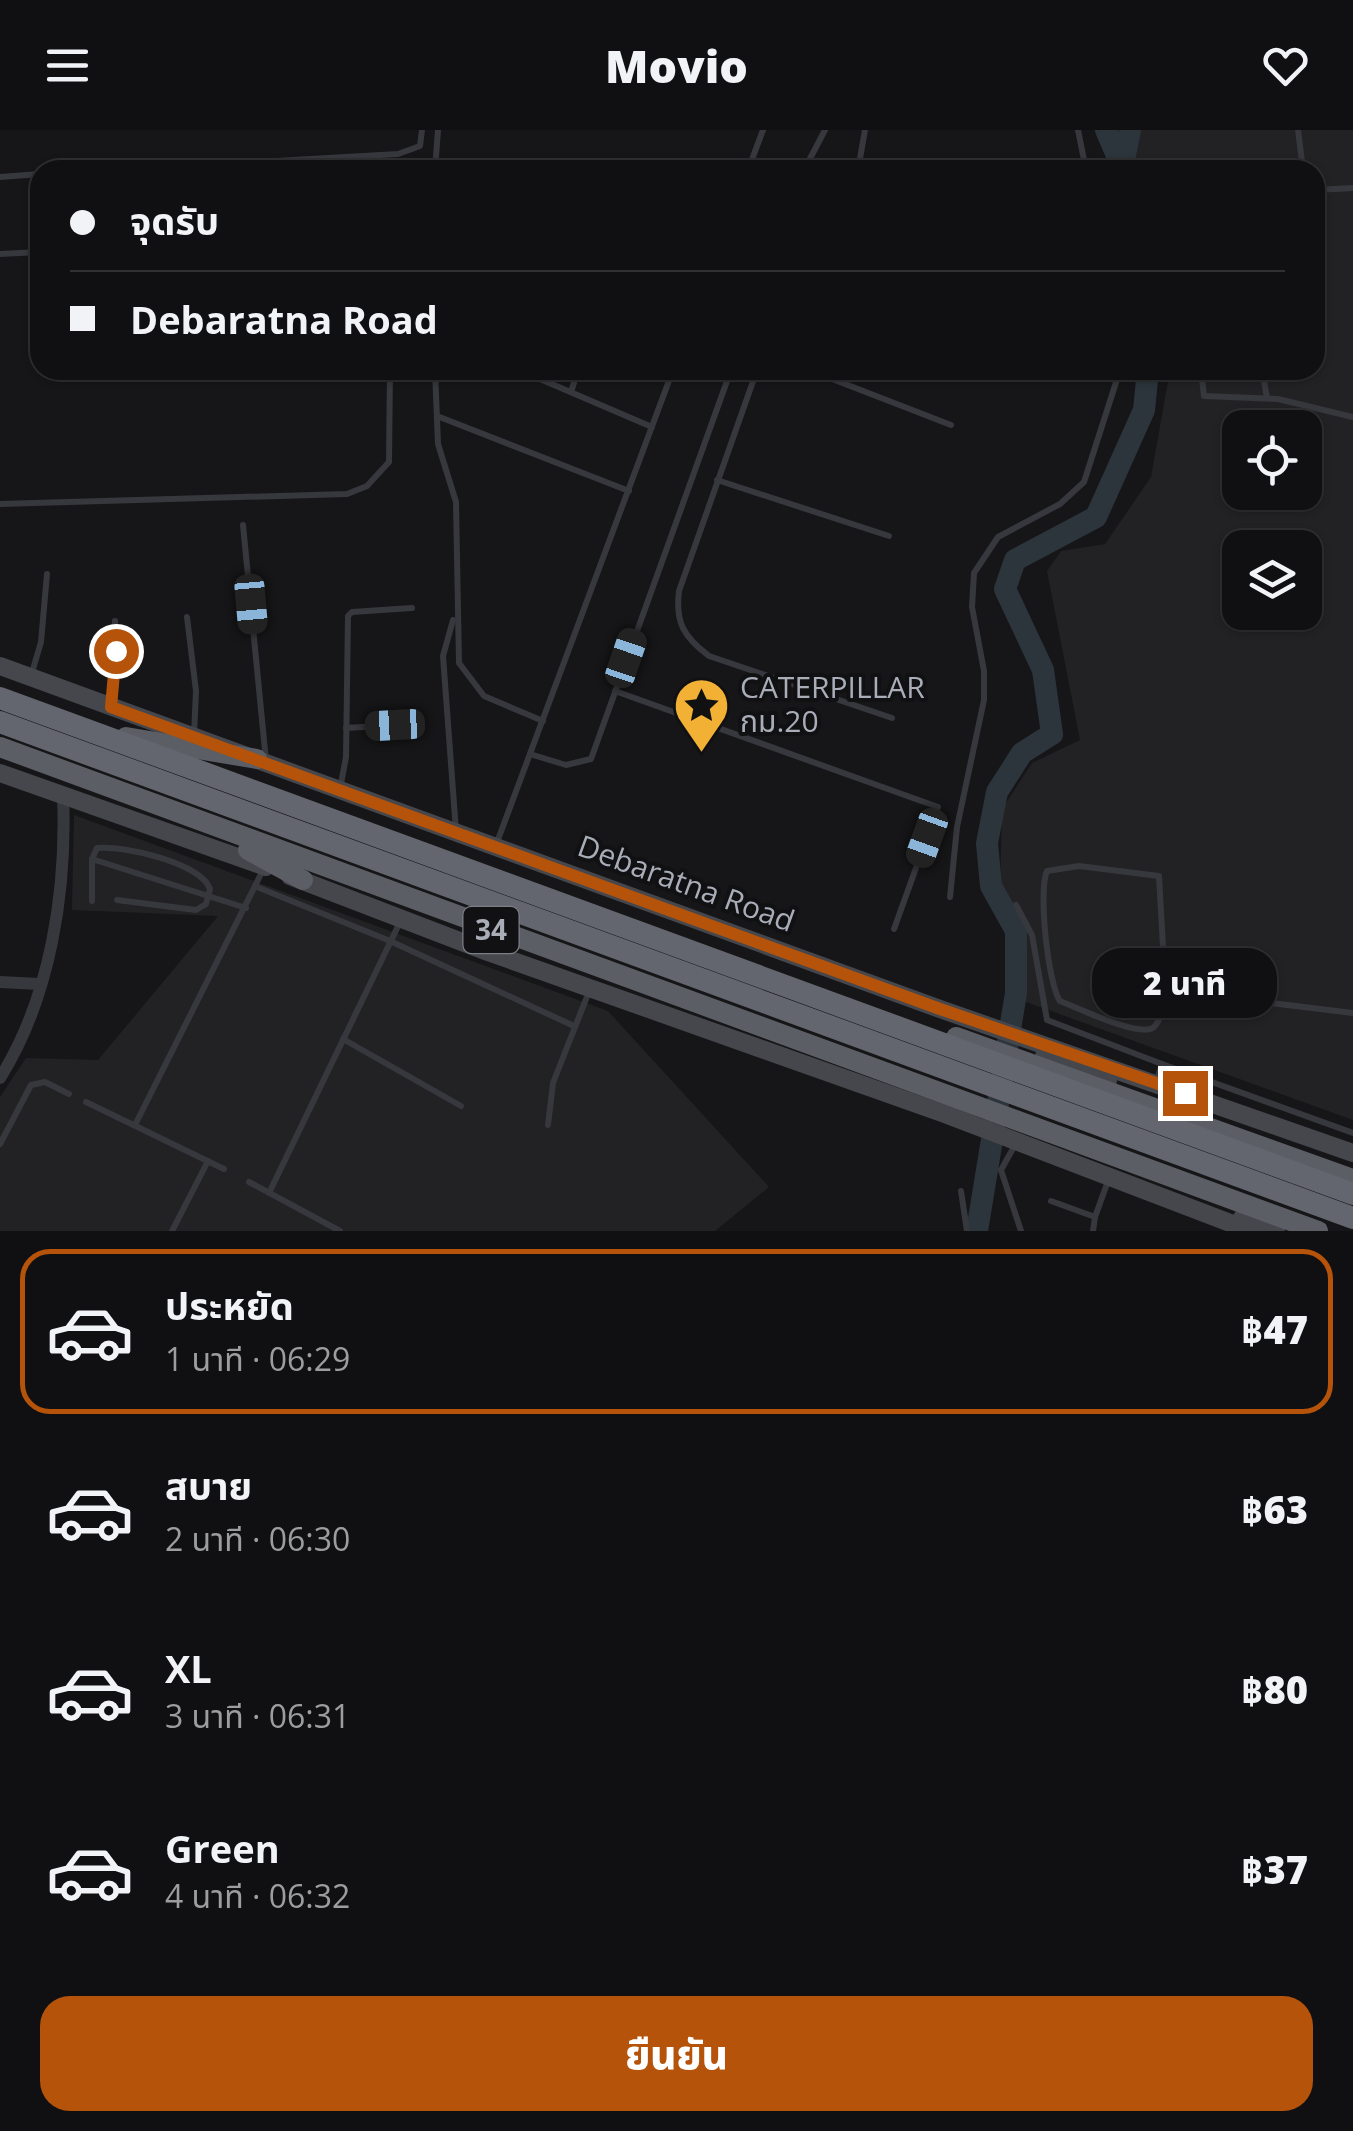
<!DOCTYPE html>
<html lang="th">
<head>
<meta charset="utf-8">
<style>
	:root { --surface:#101012; --page:#1e1e20; --text:#f1f3f6; --muted:#9c9d9f; --line:#303032; --accent:#b45309 }
	body { margin:0; font-family:"Open Sans","Noto Sans Thai",sans-serif; background:var(--page); color:var(--text); height:100vh; display:flex; flex-direction:column; font-size:38px; white-space:nowrap }
	* { box-sizing:border-box; margin:0 }
	p { font-size:32px; color:var(--muted) }
	.icon { flex:none; width:55px; height:55px; fill:none; stroke:currentColor; stroke-width:2; stroke-linecap:round; stroke-linejoin:round }
	.map { position:relative; height:1101px; overflow:hidden }
	.sheet { display:flex; flex-direction:column; background:var(--surface); flex:1 }
	.sheet>* { flex:none }
	.banner { position:absolute; left:30px; top:30px; width:1295px; height:220px; border-radius:30px; box-shadow:0 2px 8px #0004,0 0 0 2px var(--line); display:grid; align-content:center; height:220px; padding:0 40px; background:var(--surface) }
	.tools { position:absolute; left:1222px; top:280px; display:grid; gap:20px }
	.tools a { display:grid; place-items:center; width:100px; height:100px; border-radius:20px; background:var(--surface); box-shadow:0 2px 8px #0004,0 0 0 2px var(--line); font-size:50px }
	.end { position:absolute; width:45px; height:45px; margin:-22px; border:12px solid #b45309; background:#fff; box-shadow:0 0 0 5px #fff }
	.from { border-radius:50% }
	.bubble { position:absolute; height:70px; border-radius:30px; background:var(--surface); box-shadow:0 2px 8px #0004,0 0 0 2px var(--line); font-size:32px; font-weight:800; line-height:70px; text-align:center }
	.car { position:absolute; width:30px; height:60px; margin:-30px -15px; border-radius:12px; box-shadow:0 0 8px 2px #0007; background:linear-gradient(#222 24%,#8ab4d8 0 40%,#222 0 76%,#8ab4d8 0 86%,#222 0) }
	.banner b { display:flex; align-items:center; gap:35px; height:95px; font-size:38px }
	.banner b+b { border-top:2px solid var(--line) }
	.banner i { width:25px; height:25px; background:var(--text) }
	ul { padding:18px 0 0; list-style:none }
	li { display:flex; align-items:center; gap:30px; height:165px; margin:0 20px 15px; padding:0 20px; border:5px solid transparent; border-radius:30px }
	li div { flex:1 }
	li b { display:block; font-size:38px }
	li em { font-style:normal; font-weight:800 }
	li.selected { border-color:var(--accent) }
	li>.icon { width:90px; height:90px; stroke-width:1.5 }
	.primary-button { display:flex; gap:20px; margin-top:auto; padding:20px 40px }
	.primary-button a { flex:1; height:115px; border-radius:30px; background:var(--accent); color:#fff; font-size:40px; font-weight:800; line-height:115px; text-align:center }
	header { display:flex; justify-content:space-between; align-items:center; height:130px; padding:0 40px; background:var(--surface); font-size:45px; font-weight:800 }
	.map>svg:first-child { display:block }
	.built { fill:#222225; fill-rule:evenodd }
	.lines { fill:none; stroke-linecap:round; stroke-linejoin:round }
	.river { stroke:#2c353c; stroke-width:22 }
	.service { stroke:#37383d; stroke-width:6 }
	.minor { stroke:#37383d; stroke-width:12 }
	.secondary { stroke:#45474d; stroke-width:18 }
	.trunk { stroke:#5b5e65; stroke-width:20 }
	.motorway { stroke:#63666e; stroke-width:22 }
	.route { stroke:#b45309; stroke-width:12 }
	.labels { text-anchor:middle; stroke-width:8; stroke-linejoin:round; paint-order:stroke }
	.shield { fill:#111113; stroke:#7b7e86; stroke-width:2.5 }
	.shield-label { font-size:28px; font-weight:bold; fill:#a8adb8 }
	.poi-label { font-size:30px; fill:#a8adb8; stroke:#111113; text-anchor:start }
	.street-label { font-size:30px; fill:#a8adb8; stroke:#111113 }
</style>
</head>
<body>
<header><svg class="icon" aria-label="menu" viewBox="0 0 24 24"><path d="M4 6h16M4 12h16M4 18h16"/></svg>Movio<svg class="icon" aria-label="heart" viewBox="0 0 24 24"><path d="M12 20l-8-8c-3-5 5-10 8-4 3-6 11-1 8 4z"/></svg></header>
<div class="map">
<svg width="1353" height="1101" viewBox="0 0 1353 1101">
	<rect width="100%" height="100%" fill="#161618"/>
	<g class="built">
		<path d="M1140,0H1353V990L1026,872L1023,800L1000,759L1002,679L1032,633L1080,610L1047,441L1061,421L1105,414L1151,347L1170,240H1315V40H1131ZM1240,298H1305V362H1240ZM1240,418H1305V482H1240Z"/>
		<path d="M74,685L608,881L769,1057L715,1101H0V967L26,928L98,930L218,786L72,780Z"/>
	</g>
	<g class="lines">
		<g class="river">
			<path d="M1106,0L1121,35"/>
			<path d="M1122,40L1130,0"/>
			<path d="M977,1101L1016,863V801L991,756L987,713L997,662L1022,623L1052,604L1043,540L1005,459L1015,430L1096,387L1144,280L1148,240"/>
		</g>
		<g class="service">
			<path d="M1078,0L1086,40"/>
			<path d="M1298,0L1303,40"/>
			<path d="M117,40L398,24L420,16L422,0"/>
			<path d="M435,40L438,0"/>
			<path d="M748,40L763,0"/>
			<path d="M804,40L825,0"/>
			<path d="M858,40L865,0"/>
			<path d="M0,47L40,44"/>
			<path d="M1315,60L1353,58"/>
			<path d="M0,124L40,122"/>
			<path d="M435,240L438,314L456,372L459,533L484,566L543,591"/>
			<path d="M519,240L652,297"/>
			<path d="M757,240L679,461C675,493 684,507 709,526L892,588"/>
			<path d="M809,240L951,295"/>
			<path d="M1201,240L1204,266L1278,269L1353,287"/>
			<path d="M1262,240L1267,268"/>
			<path d="M571,262L578,240"/>
			<path d="M437,286L629,361"/>
			<path d="M717,350L889,406"/>
			<path d="M0,374L347,364L367,356L389,332L390,240"/>
			<path d="M243,395L266,631"/>
			<path d="M187,487L196,561L194,605"/>
			<path d="M453,490L443,526L456,701"/>
			<path d="M31,546L41,512L47,444"/>
			<path d="M615,561L938,677L894,799"/>
			<path d="M111,576L115,491"/>
			<path d="M346,598L395,595"/>
			<path d="M530,624L566,635L591,629L731,240"/>
			<path d="M340,659L346,627L348,486L352,482L412,478"/>
			<path d="M496,715L673,240"/>
			<path d="M92,729L246,778"/>
			<path d="M257,757L390,811L574,896"/>
			<path d="M950,767L957,697L984,570V541L972,477L974,443L998,407L1060,374L1084,352L1120,240"/>
			<path d="M92,771V729L97,718C123,715 201,733 210,759L206,774L196,780L117,770"/>
			<path d="M1016,775L1032,805L1047,890L1162,934L1156,952"/>
			<path d="M1164,835L1159,746L1079,736L1047,741C1038,760 1048,854 1060,871C1076,877 1141,909 1154,897C1164,887 1163,870 1173,861L1353,883"/>
			<path d="M343,909L461,976"/>
			<path d="M1162,934L1353,1003"/>
			<path d="M86,972L224,1039"/>
			<path d="M135,995L264,738"/>
			<path d="M548,995L553,953L590,859"/>
			<path d="M0,1014L31,955L45,952L69,964"/>
			<path d="M1015,1015L1001,1040L1021,1101"/>
			<path d="M249,1052L340,1101"/>
			<path d="M961,1061L967,1101"/>
			<path d="M269,1063L401,790"/>
			<path d="M1051,1071L1095,1087L1108,1051"/>
			<path d="M172,1101L208,1031"/>
			<path d="M1093,1101L1095,1087"/>
		</g>
		<g class="minor">
			<path d="M0,852L39,854"/>
			<path d="M0,948C51,867 67,759 63,665"/>
		</g>
		<g class="secondary">
			<path d="M0,536L940,879L1353,1023"/>
			<path d="M0,643L266,737"/>
			<path d="M290,746L488,822L945,984L1251,1101"/>
			<path d="M1044,926L1108,951"/>
			<path d="M1242,1088L1276,1101"/>
		</g>
		<g class="trunk">
			<path d="M126,607L257,629"/>
			<path d="M0,617L1318,1101"/>
			<path d="M248,720L303,750"/>
			<path d="M956,907L1353,1049"/>
		</g>
		<g class="motorway">
			<path d="M0,568L1353,1064"/>
			<path d="M0,592L1353,1088"/>
		</g>
	</g>
	<g class="lines">
		<path class="route" d="M116,521L111,577L940,879L1185,963"/>
	</g>
	<defs>
		<symbol id="sight-pin" viewBox="-11 -11 22 30"><path d="M0 17L-7.5 6A9.5 9.5 0 1 1 7.5 6Z" fill="#f2b134" stroke="#111113"/><path d="M0-6L1.8-2.2L6-1.7L2.9 1.2L3.7 5.4L0 3.3L-3.7 5.4L-2.9 1.2L-6-1.7L-1.8-2.2Z" fill="#111"/></symbol>
	</defs>
	<g fill-rule="evenodd">
		<use href="#sight-pin" x="670" y="544" width="63" height="86"/>
	</g>
	<g class="labels">
		<rect class="shield" x="463.5" y="777" width="55" height="46" rx="8"/>
		<g class="shield-label">
			<text x="491" y="810">34</text>
		</g>
		<g class="poi-label">
			<text x="740" y="568">CATERPILLAR<tspan x="740" dy="34">กม.20</tspan></text>
		</g>
		<g class="street-label">
			<text transform="translate(686 754) rotate(20)" y="10">Debaratna Road</text>
		</g>
	</g>
</svg>
<div class="tools">
<a><svg class="icon" aria-label="locate" viewBox="0 0 24 24"><circle cx="12" cy="12" r="6"/><path d="M12 2v4M12 18v4M2 12h4M18 12h4"/></svg></a>
<a><svg class="icon" aria-label="layers" viewBox="0 0 24 24"><path d="M12 4l9 5-9 5-9-5zM3 14l9 5 9-5"/></svg></a>
</div>
<i class="end from" style="left:116px;top:521px"></i>
<i class="end" style="left:1185px;top:963px"></i>
<div class="bubble" style="left:1092px;top:818px;width:185px">2 นาที</div>
<i class="car" style="left:251px;top:474px;rotate:175deg"></i>
<i class="car" style="left:626px;top:528px;rotate:19deg"></i>
<i class="car" style="left:395px;top:595px;rotate:267deg"></i>
<i class="car" style="left:927px;top:708px;rotate:200deg"></i>
<div class="banner">
<b><i class="from"></i>จุดรับ</b>
<b><i></i>Debaratna Road</b>
</div>
</div>
<section class="sheet">
<ul>
<li class="selected"><svg class="icon" aria-label="car" viewBox="0 0 24 24"><path d="M5 17H2v-5l4-1 3-4h7l3 4 3 1v5h-3M9 17h6M6 11h13"/><circle cx="7" cy="17" r="2"/><circle cx="17" cy="17" r="2"/></svg><div><b>ประหยัด</b><p>1 นาที · 06:29</p></div><em>฿47</em></li>
<li><svg class="icon" aria-label="car" viewBox="0 0 24 24"><path d="M5 17H2v-5l4-1 3-4h7l3 4 3 1v5h-3M9 17h6M6 11h13"/><circle cx="7" cy="17" r="2"/><circle cx="17" cy="17" r="2"/></svg><div><b>สบาย</b><p>2 นาที · 06:30</p></div><em>฿63</em></li>
<li><svg class="icon" aria-label="car" viewBox="0 0 24 24"><path d="M5 17H2v-5l4-1 3-4h7l3 4 3 1v5h-3M9 17h6M6 11h13"/><circle cx="7" cy="17" r="2"/><circle cx="17" cy="17" r="2"/></svg><div><b>XL</b><p>3 นาที · 06:31</p></div><em>฿80</em></li>
<li><svg class="icon" aria-label="car" viewBox="0 0 24 24"><path d="M5 17H2v-5l4-1 3-4h7l3 4 3 1v5h-3M9 17h6M6 11h13"/><circle cx="7" cy="17" r="2"/><circle cx="17" cy="17" r="2"/></svg><div><b>Green</b><p>4 นาที · 06:32</p></div><em>฿37</em></li>
</ul>
<div class="primary-button"><a>ยืนยัน</a></div>
</section>
</body>
</html>
